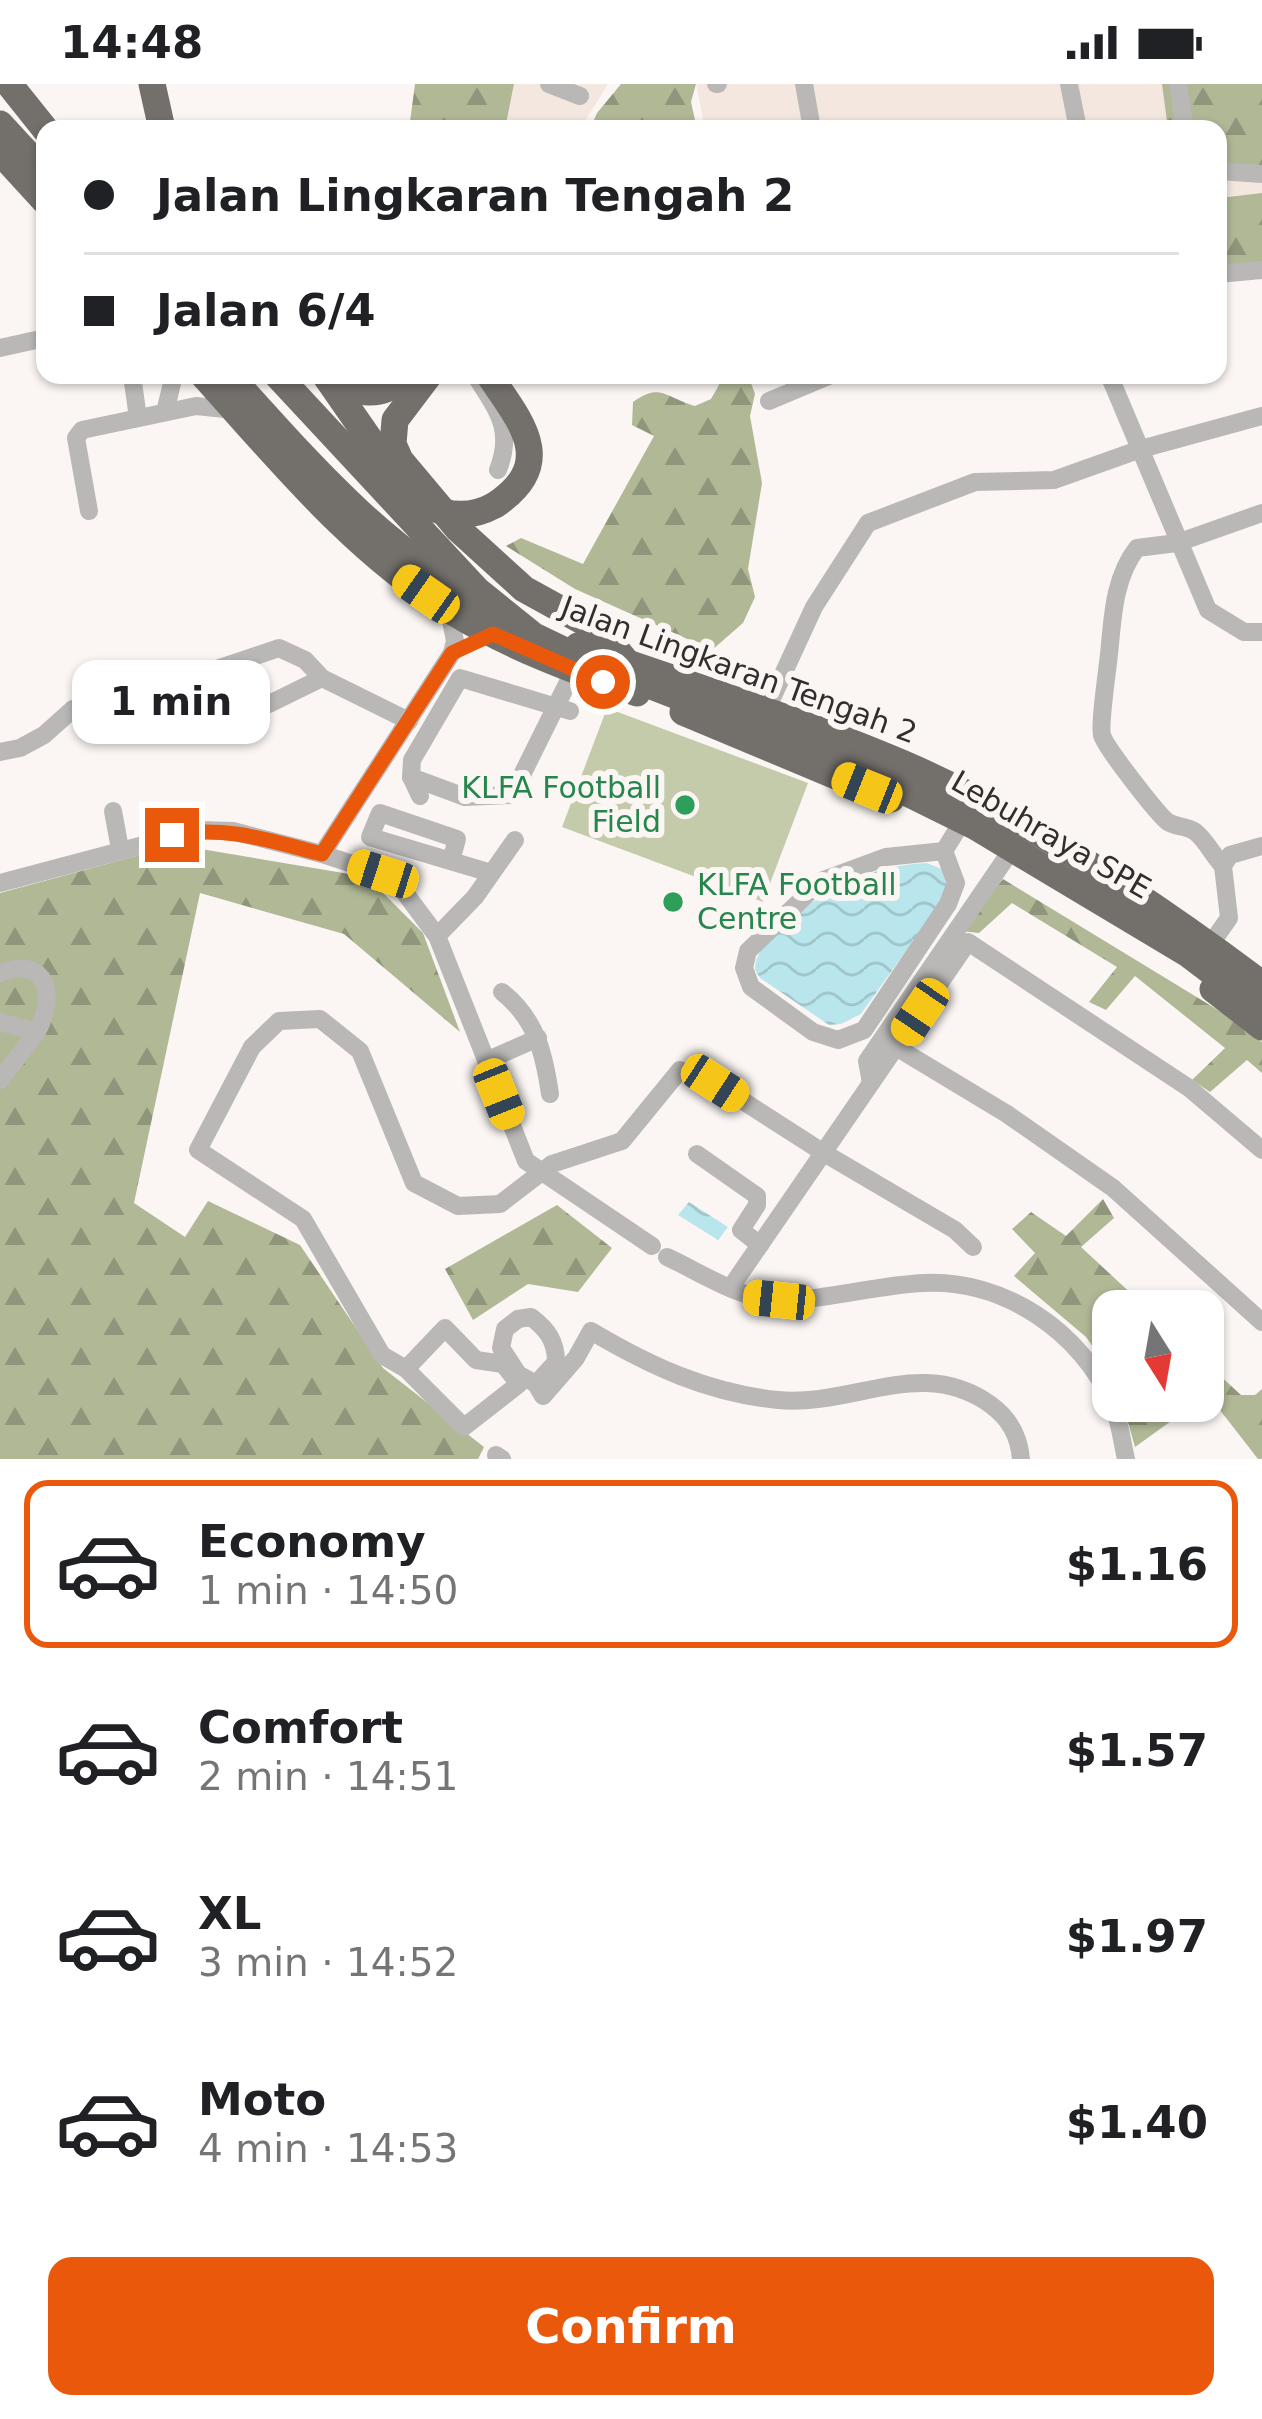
<!DOCTYPE html>
<html lang="en">
<head>
<meta charset="utf-8">
<style>
	:root { --surface:#fff; --page:#f6f6f6; --text:#202124; --muted:#757577; --line:#e0e0e0; --accent:#ea580c }
	body { margin:0; font-family:"DejaVu Sans",sans-serif; background:var(--page); color:var(--text); height:100vh; display:flex; flex-direction:column; font-size:45px; white-space:nowrap }
	* { box-sizing:border-box; margin:0 }
	p { font-size:39px; color:var(--muted) }
	.icon { flex:none; width:66px; height:66px; fill:none; stroke:currentColor; stroke-width:2; stroke-linecap:round; stroke-linejoin:round }
	.map { position:relative; height:1375px; overflow:hidden }
	.panel { display:flex; flex-direction:column; background:var(--surface); flex:1 }
	.panel>* { flex:none }
	.banner { position:absolute; left:36px; top:36px; width:1191px; height:264px; border-radius:24px; box-shadow:0 3px 9px #0004; display:grid; align-content:center; height:264px; padding:0 48px; background:var(--surface) }
	.needle { width:78px; rotate:169deg }
	.controls { position:absolute; left:1092px; top:1206px; display:grid; gap:24px }
	.controls a { display:grid; place-items:center; width:132px; height:132px; border-radius:24px; background:var(--surface); box-shadow:0 3px 9px #0004; font-size:60px }
	.end { position:absolute; width:54px; height:54px; margin:-27px; border:15px solid #ea580c; background:#fff; box-shadow:0 0 0 6px #fff }
	.from { border-radius:50% }
	.bubble { position:absolute; height:84px; border-radius:24px; background:var(--surface); box-shadow:0 3px 9px #0004; font-size:39px; font-weight:700; line-height:84px; text-align:center }
	.car { position:absolute; width:36px; height:72px; margin:-36px -18px; border-radius:15px; box-shadow:0 0 9px 3px #0007; background:linear-gradient(#f5c518 24%,#345 0 40%,#f5c518 0 76%,#345 0 86%,#f5c518 0) }
	.banner b { display:flex; align-items:center; gap:42px; height:114px; font-size:45px }
	.banner b+b { border-top:3px solid var(--line) }
	.banner i { width:30px; height:30px; background:var(--text) }
	ul { padding:21px 0 0; list-style:none }
	li { display:flex; align-items:center; gap:36px; height:168px; margin:0 24px 18px; padding:0 24px; border:6px solid transparent; border-radius:24px }
	li div { flex:1 }
	li b { display:block; font-size:45px }
	li em { font-style:normal; font-weight:700 }
	li.selected { border-color:var(--accent) }
	li>.icon { width:108px; height:108px; stroke-width:1.5 }
	.button { display:flex; gap:24px; margin-top:auto; padding:24px 48px }
	.button a { flex:1; height:138px; border-radius:24px; background:var(--accent); color:#fff; font-size:48px; font-weight:700; line-height:138px; text-align:center }
	.status { display:flex; justify-content:space-between; align-items:center; height:84px; padding:0 60px; background:var(--surface); direction:ltr }
	.status svg { height:33px; fill:currentColor }
	.map>svg:first-child { display:block }
	.built { fill:#f4e7e0 }
	.forest { fill:url(#forest-firs) }
	.garden { fill:#c4cbab }
	.water { fill:url(#water-waves) }
	.lines { fill:none; stroke-linecap:round; stroke-linejoin:round }
	.minor { stroke:#b9b8b6; stroke-width:18 }
	.highway { stroke:#73706c; stroke-width:27 }
	.highway-bridge { stroke:#73706c; stroke-width:27 }
	.route { stroke:#ea580c; stroke-width:15 }
	.leisure-dot { fill:#2e9e5b; stroke:#fbf6f3; stroke-width:4.5 }
	.labels { text-anchor:middle; stroke-width:12; stroke-linejoin:round; paint-order:stroke }
	.street-label { font-size:30px; fill:#312f2e; stroke:#fbf6f3 }
	.leisure-label { font-size:30px; fill:#27864d; stroke:#fbf6f3; text-anchor:end }
</style>
</head>
<body>
<div class="status"><b>14:48</b><svg viewBox="0 0 49 12"><path d="M0 12V9h3v3zM5 12V6h3v6zM10 12V3h3v9zM15 12V0h3v12zM26 1h20v11H26zM47 4h2v5h-2z"/></svg></div>
<div class="map">
<svg width="1262" height="1375" viewBox="0 0 1262 1375">
	<defs>
		<pattern id="forest-firs" width="22" height="20" patternUnits="userSpaceOnUse" patternTransform="scale(3)"><rect width="22" height="20" fill="#b0b896"/><path d="M5 1l3.5 6h-7zM16 11l3.5 6h-7z" fill="#90967b"/></pattern>
		<pattern id="water-waves" width="16" height="10" patternUnits="userSpaceOnUse" patternTransform="scale(3)"><rect width="16" height="10" fill="#b9e5ec"/><path d="M0 5q4-4 8 0t8 0" fill="none" stroke="#a0c5cb"/></pattern>
	</defs>
	<rect width="100%" height="100%" fill="#fbf6f3"/>
	<g class="built">
		<path d="M514,0H608L580,45H505Z"/>
		<path d="M696,0H1262V128L1218,135V45H705Z"/>
	</g>
	<g class="forest">
		<path d="M415,0H514L505,45H409Z"/>
		<path d="M621,0H696L691,18L697,45H590L597,29Z"/>
		<path d="M1162,0H1262V84L1218,88V45H1168Z"/>
		<path d="M1262,109V178L1218,182V140L1225,138L1220,114Z"/>
		<path d="M717,291H748L755,310L750,332L762,399L748,485L755,513L743,539L712,566L575,505L506,462L521,454L583,480L654,352L632,341L633,318C661,298 666,314 695,322L711,315L719,301Z"/>
		<path d="M177,761L367,793L423,849L460,948L344,850L200,809L134,1119L185,1153L208,1117L300,1161L383,1284L484,1363L478,1375H0V809Z"/>
		<path d="M1003,795L1236,937L1262,958V989L1247,976L1210,1008L1192,996L1225,964L1135,892L1106,926L1089,918L1117,883L1012,819L979,849L961,847Z"/>
		<path d="M1103,1115L1114,1134L1081,1163L1150,1227H1113V1291L1086,1253L1014,1192L1035,1169L1012,1145L1031,1128L1066,1152Z"/>
		<path d="M557,1121L612,1164L578,1208L528,1200L473,1236L445,1185Z"/>
		<path d="M1203,1276L1241,1311H1255L1262,1305V1375H1258L1209,1312L1203,1314Z"/>
		<path d="M1122,1317H1199L1135,1363Z"/>
	</g>
	<path class="garden" d="M607,624L808,699L763,818L562,743Z"/>
	<g class="water">
		<path d="M927,779L942,785L947,801L945,812L861,930L841,940L829,941L760,894L755,886C755,868 767,860 779,848C820,805 867,782 927,779Z"/>
		<path d="M689,1118L728,1143L718,1156L678,1131Z"/>
	</g>
	<g class="lines">
		<g class="minor">
			<path d="M549,0L580,12"/>
			<path d="M716,0H718"/>
			<path d="M804,0L812,45"/>
			<path d="M1069,0L1078,45"/>
			<path d="M1178,0L1185,45"/>
			<path d="M1218,87L1262,90"/>
			<path d="M1218,190L1262,186"/>
			<path d="M0,264L45,254"/>
			<path d="M132,291L138,334"/>
			<path d="M475,291C497,326 514,345 498,386"/>
			<path d="M1109,291L1208,526L1244,548H1262"/>
			<path d="M769,317L831,291"/>
			<path d="M165,328L174,291"/>
			<path d="M89,427L76,354L82,346L196,322L235,326"/>
			<path d="M166,602L279,564L305,576L322,594L409,637"/>
			<path d="M767,625L814,523L868,439L975,398L1054,396L1141,365L1262,332"/>
			<path d="M0,668L20,664L44,651L73,625L166,602L235,620H269L322,594"/>
			<path d="M411,693L465,713L512,711L573,588"/>
			<path d="M420,712L411,693L412,676L460,594L570,627"/>
			<path d="M113,727L120,765"/>
			<path d="M944,767L956,799L948,820L864,946L838,956L813,948L751,903L744,884L748,867L821,797L886,773L944,767L957,746"/>
			<path d="M322,770L452,569L455,557L449,526"/>
			<path d="M451,777L457,755L380,729L370,753L491,789"/>
			<path d="M1223,782C1214,773 1204,753 1194,747C1186,742 1176,743 1168,738C1159,732 1105,663 1102,651C1099,639 1109,577 1110,560C1113,526 1116,491 1137,464L1177,459L1262,429"/>
			<path d="M0,799L200,746L233,747L322,770L383,790L399,801L437,852L526,1077L652,1162"/>
			<path d="M437,852L475,813L515,756"/>
			<path d="M1210,861L1229,834L1223,782L1230,771L1262,762"/>
			<path d="M0,889C49,871 56,913 37,948L0,938"/>
			<path d="M502,908C536,935 544,969 550,1010"/>
			<path d="M896,963L1007,1030L1113,1104L1262,1238"/>
			<path d="M486,977L538,954"/>
			<path d="M0,996L37,948"/>
			<path d="M715,999L824,1069L955,1146L973,1163"/>
			<path d="M871,999L867,977L1006,774"/>
			<path d="M697,1070L757,1112V1121L741,1146L760,1161"/>
			<path d="M667,1173C702,1189 739,1215 778,1216C826,1217 875,1201 924,1199C1004,1195 1082,1248 1113,1321C1120,1338 1122,1358 1126,1375"/>
			<path d="M731,1203L968,858L1189,1004L1262,1066"/>
			<path d="M406,1285L445,1244L476,1276L503,1280L519,1300L464,1343L406,1285L382,1271L303,1135L198,1066L252,963L279,937L320,935L360,967L414,1099L458,1122L500,1120L552,1080L622,1057L680,986"/>
			<path d="M536,1300L556,1278C556,1257 547,1245 531,1233L518,1235L505,1245L501,1264L518,1290L536,1300L543,1312L576,1274L591,1247C650,1282 708,1309 778,1316C854,1323 922,1271 991,1321C1010,1335 1019,1352 1021,1375"/>
			<path d="M496,1371L502,1375"/>
		</g>
		<g class="highway">
			<path d="M9,0L45,45"/>
			<path d="M152,0L162,45"/>
			<path d="M0,40L34,77"/>
			<path d="M0,68L45,117"/>
			<path d="M203,291C278,374 354,468 451,527C510,563 572,586 637,609"/>
			<path d="M229,291C307,377 384,468 489,521"/>
			<path d="M325,291L395,392"/>
			<path d="M429,291L395,336L393,360L400,376L458,445L524,505L602,548L625,576"/>
			<path d="M489,291C521,338 558,379 495,421"/>
			<path d="M328,295C357,310 382,316 407,291"/>
			<path d="M578,562C688,600 798,635 904,680C1027,733 1155,820 1262,900"/>
			<path d="M683,628L891,715"/>
			<path d="M1213,905L1262,943"/>
		</g>
		<g class="highway-bridge">
			<path d="M277,291L477,506L534,552L584,576L834,673L976,743L1188,870L1262,926"/>
			<path d="M397,399C426,425 457,442 495,421"/>
		</g>
	</g>
	<g class="lines">
		<path class="route" d="M172,751C225,741 271,757 322,770L452,569L493,550L603,598"/>
	</g>
	<g class="leisure-dot">
		<circle cx="685" cy="721" r="12"/>
		<circle cx="673" cy="818" r="12"/>
	</g>
	<g class="labels">
		<g class="street-label">
			<text transform="translate(739 586) rotate(20)" y="10">Jalan Lingkaran Tengah 2</text>
			<text transform="translate(1051 751) rotate(30)" y="10">Lebuhraya SPE</text>
		</g>
		<g class="leisure-label">
			<text x="661" y="714">KLFA Football<tspan x="661" dy="34">Field</tspan></text>
			<text x="697" y="811" text-anchor="start">KLFA Football<tspan x="697" dy="34">Centre</tspan></text>
		</g>
	</g>
</svg>
<div class="controls">
<a><svg class="needle" viewBox="-14 -14 28 28"><path d="M0-13l5 13h-10z" fill="#e53935"/><path d="M0 13l5-13h-10z" fill="#757577"/></svg></a>
</div>
<i class="end from" style="left:603px;top:598px"></i>
<i class="end" style="left:172px;top:751px"></i>
<div class="bubble" style="left:72px;top:576px;width:198px">1 min</div>
<i class="car" style="left:426px;top:510px;rotate:305deg"></i>
<i class="car" style="left:867px;top:704px;rotate:292deg"></i>
<i class="car" style="left:383px;top:790px;rotate:288deg"></i>
<i class="car" style="left:920px;top:928px;rotate:214deg"></i>
<i class="car" style="left:715px;top:999px;rotate:123deg"></i>
<i class="car" style="left:499px;top:1010px;rotate:158deg"></i>
<i class="car" style="left:779px;top:1216px;rotate:276deg"></i>
<div class="banner">
<b><i class="from"></i>Jalan Lingkaran Tengah 2</b>
<b><i></i>Jalan 6/4</b>
</div>
</div>
<section class="panel">
<ul>
<li class="selected"><svg class="icon" aria-label="car" viewBox="0 0 24 24"><path d="M5 17H2v-5l4-1 3-4h7l3 4 3 1v5h-3M9 17h6M6 11h13"/><circle cx="7" cy="17" r="2"/><circle cx="17" cy="17" r="2"/></svg><div><b>Economy</b><p>1 min · 14:50</p></div><em>$1.16</em></li>
<li><svg class="icon" aria-label="car" viewBox="0 0 24 24"><path d="M5 17H2v-5l4-1 3-4h7l3 4 3 1v5h-3M9 17h6M6 11h13"/><circle cx="7" cy="17" r="2"/><circle cx="17" cy="17" r="2"/></svg><div><b>Comfort</b><p>2 min · 14:51</p></div><em>$1.57</em></li>
<li><svg class="icon" aria-label="car" viewBox="0 0 24 24"><path d="M5 17H2v-5l4-1 3-4h7l3 4 3 1v5h-3M9 17h6M6 11h13"/><circle cx="7" cy="17" r="2"/><circle cx="17" cy="17" r="2"/></svg><div><b>XL</b><p>3 min · 14:52</p></div><em>$1.97</em></li>
<li><svg class="icon" aria-label="car" viewBox="0 0 24 24"><path d="M5 17H2v-5l4-1 3-4h7l3 4 3 1v5h-3M9 17h6M6 11h13"/><circle cx="7" cy="17" r="2"/><circle cx="17" cy="17" r="2"/></svg><div><b>Moto</b><p>4 min · 14:53</p></div><em>$1.40</em></li>
</ul>
<div class="button"><a>Confirm</a></div>
</section>
</body>
</html>
